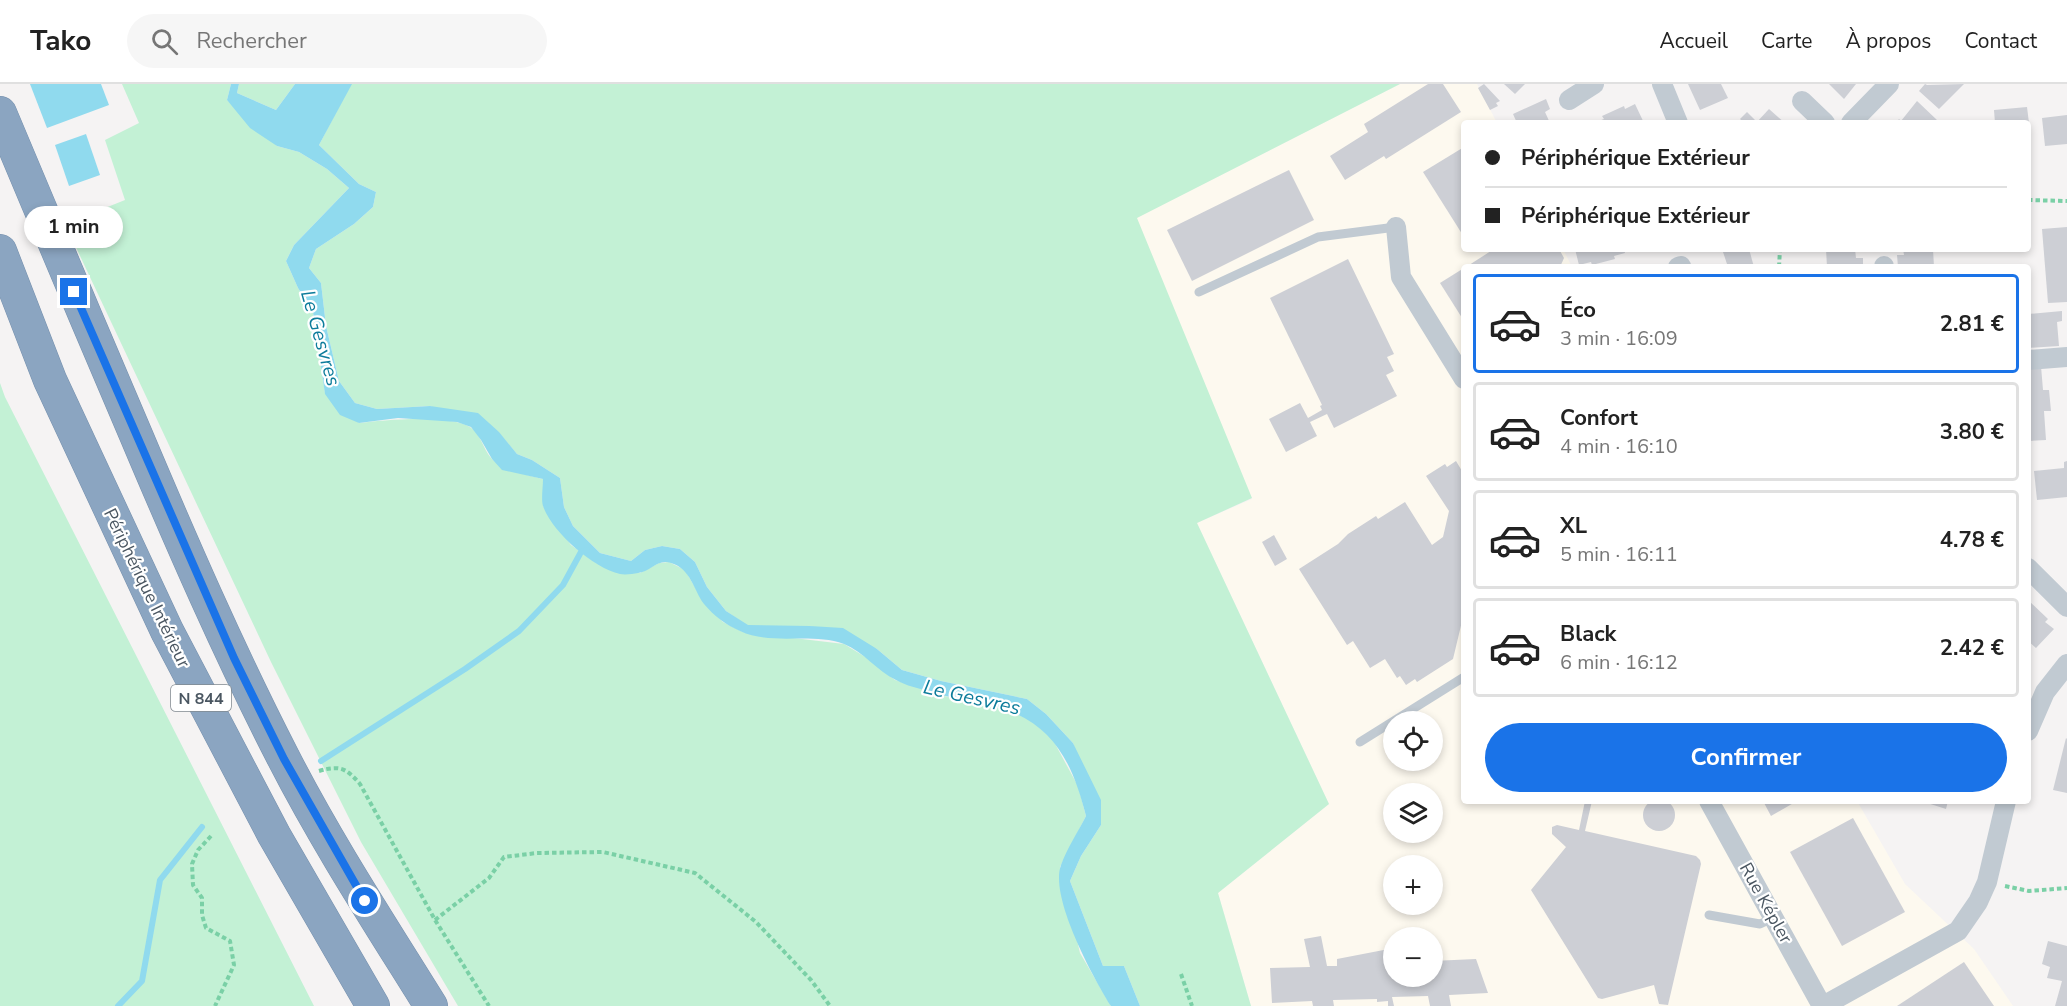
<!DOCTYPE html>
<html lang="fr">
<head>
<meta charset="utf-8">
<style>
	:root { --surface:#fff; --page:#f6f6f6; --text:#222; --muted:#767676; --line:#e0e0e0; --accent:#1a73e8 }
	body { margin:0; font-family:"Nunito Sans",sans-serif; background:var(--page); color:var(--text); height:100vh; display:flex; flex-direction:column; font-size:22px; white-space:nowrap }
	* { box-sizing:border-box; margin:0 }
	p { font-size:20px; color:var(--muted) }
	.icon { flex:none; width:33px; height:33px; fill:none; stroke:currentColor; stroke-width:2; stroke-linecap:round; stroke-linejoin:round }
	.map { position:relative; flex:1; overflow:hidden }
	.drawer { position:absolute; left:1461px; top:180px; width:570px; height:540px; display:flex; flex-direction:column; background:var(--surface); border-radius:6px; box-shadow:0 3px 9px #0003 }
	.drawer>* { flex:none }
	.hud { position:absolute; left:1461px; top:36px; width:570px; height:132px; border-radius:6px; box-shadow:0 3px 9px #0003; display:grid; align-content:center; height:132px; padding:0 24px; background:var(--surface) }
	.controls { position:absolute; left:1383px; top:627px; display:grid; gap:12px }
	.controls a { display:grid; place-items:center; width:60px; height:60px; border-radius:50%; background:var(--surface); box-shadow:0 3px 9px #0003; font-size:30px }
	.end { position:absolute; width:27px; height:27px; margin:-14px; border:8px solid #1a73e8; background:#fff; box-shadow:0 0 0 3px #fff }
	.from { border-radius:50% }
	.bubble { position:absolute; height:42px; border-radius:21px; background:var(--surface); box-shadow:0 3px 9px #0003; font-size:20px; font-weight:700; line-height:42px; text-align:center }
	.hud b { display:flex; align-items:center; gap:21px; height:57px; font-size:22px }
	.hud b+b { border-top:2px solid var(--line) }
	.hud i { width:15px; height:15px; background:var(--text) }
	ul { padding:10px 0 0; list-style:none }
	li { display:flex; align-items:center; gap:18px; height:99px; margin:0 12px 9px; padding:0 12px; border:3px solid var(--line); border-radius:6px }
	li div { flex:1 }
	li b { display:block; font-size:22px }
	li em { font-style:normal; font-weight:700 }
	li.selected { border-color:var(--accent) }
	li>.icon { width:54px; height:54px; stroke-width:1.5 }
	.button { display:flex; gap:12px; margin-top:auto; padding:12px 24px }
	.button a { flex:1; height:69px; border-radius:36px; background:var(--accent); color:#fff; font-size:24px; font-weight:700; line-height:69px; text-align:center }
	header { display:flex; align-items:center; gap:36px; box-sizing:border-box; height:84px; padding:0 30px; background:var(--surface); border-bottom:2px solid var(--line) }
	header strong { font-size:28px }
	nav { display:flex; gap:33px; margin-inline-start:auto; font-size:21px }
	.search { width:420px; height:54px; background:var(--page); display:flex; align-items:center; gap:15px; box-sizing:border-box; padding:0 21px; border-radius:33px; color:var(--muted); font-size:22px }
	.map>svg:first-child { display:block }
	.commercial { fill:#fdf9ef; fill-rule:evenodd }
	.green { fill:#c3f1d5 }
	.water { fill:#90daee }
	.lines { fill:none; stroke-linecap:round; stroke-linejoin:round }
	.stream { stroke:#90daee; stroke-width:6 }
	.building { fill:#cdcfd5 }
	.highway-casing { stroke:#7690ad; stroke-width:34 }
	.path { stroke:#7ad0a6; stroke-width:4; stroke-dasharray:4.5 3; stroke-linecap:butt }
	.lane { stroke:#c1cad2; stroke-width:9 }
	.street { stroke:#c1cad2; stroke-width:20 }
	.highway { stroke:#8ba5c1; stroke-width:33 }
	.route { stroke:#1a73e8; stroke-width:8 }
	.labels { text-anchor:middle; stroke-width:4.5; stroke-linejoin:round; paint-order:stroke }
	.shield { fill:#fff; stroke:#808990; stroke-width:1.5 }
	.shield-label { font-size:16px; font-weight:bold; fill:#4a5661 }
	.street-label { font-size:18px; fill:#4a5661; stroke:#fff }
	.water-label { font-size:20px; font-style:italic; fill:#0c7c9b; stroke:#fff }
</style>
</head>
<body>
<header>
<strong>Tako</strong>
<div class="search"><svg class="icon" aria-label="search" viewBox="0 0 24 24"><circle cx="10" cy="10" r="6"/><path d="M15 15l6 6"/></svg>Rechercher</div>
<nav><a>Accueil</a><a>Carte</a><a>À propos</a><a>Contact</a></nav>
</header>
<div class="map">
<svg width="2067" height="922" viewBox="0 0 2067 922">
	<rect width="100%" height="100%" fill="#f5f3f3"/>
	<path class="commercial" d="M1400,0H1477L1497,39H1464V165H1563L1571,181V183H1464V717H1857L1905,800L1974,865L2013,922H1251L1218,809L1329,720L1197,439L1252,415L1136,134ZM1394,638H1432V676H1394ZM1394,710H1432V748H1394ZM1394,782H1432V820H1394ZM1394,854H1432V892H1394Z"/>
	<g class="green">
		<path d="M122,0H231L227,16L277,62L299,68L327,85L349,104L294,161L286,177L298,204L313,228L325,309L359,339C383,336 449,330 470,343C481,350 483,365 491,374C499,384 530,392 543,395V422L571,461L596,479L640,489L659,479L669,478L685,486L704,519L723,538L743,548L844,560L867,574L895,596L944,612L1001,624L1031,636L1053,656L1078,702L1086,732L1060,783L1080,869L1111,922H458L361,758L271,578L65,140L125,116L105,56L139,39Z"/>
		<path d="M239,0H295L276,26L237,9Z"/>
		<path d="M351,0H1400L1137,134L1252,414L1197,439L1329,720L1218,809L1251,922H1140L1124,882H1103L1070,797L1081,772L1101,741L1073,659L1046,630L1027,615L941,597L902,586L877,565L810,542H748L726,527L707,503L695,478L680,465L662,462L645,466L631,477L600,469L573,442L564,423L560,394L532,376L517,370L499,349L430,322L377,325L355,319L339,297L326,242L321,199L309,184L316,165L354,140L373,123L376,108L359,100L319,61Z"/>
		<path d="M0,299L5,313L314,922H0Z"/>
	</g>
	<g class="water">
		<path d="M30,0H101L109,21L47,44Z"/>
		<path d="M231,0H239L237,9L276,26L295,0H352L319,61L359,100L376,108L373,123L354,140L316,165L309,184L321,199L326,242L339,297L355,319L377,325L430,322L478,329L499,348L517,370L532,376L560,394L564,423L573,442L600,469L631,477L645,466L662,462L680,465L695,478L707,503L726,527L748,541L810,542L843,544L877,565L902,586L941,597L1027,615L1046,630L1073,659L1101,716V741L1081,772L1070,797L1103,882H1124L1140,922H1111C1094,895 1049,813 1061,781C1067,764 1078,748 1086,732C1073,681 1055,641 1001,624C978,617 954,615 930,608C919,604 906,602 896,596C877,587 864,568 844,560C811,548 772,562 740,547C726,541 714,532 704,520C693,505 691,485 671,479C658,474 650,488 638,489C633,490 625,491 620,490C593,484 552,448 543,422C541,415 543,403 543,395L502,386L492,375L481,356L471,343L457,338L398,334L359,339L340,331L325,310L313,228L298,204L286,177L294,161L349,104L327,85L299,68L277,62L250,44L227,16Z"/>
		<path d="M86,50L100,91L69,102L55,61Z"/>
	</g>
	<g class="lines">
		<g class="stream">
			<path d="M321,677L465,585L519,547L563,501L581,468L587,466"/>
			<path d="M118,922L142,897L160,796L202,743"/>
		</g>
	</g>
	<g class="building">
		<path d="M1428,0H1443L1461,28L1386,75L1384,72L1345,96L1330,72L1368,48L1364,40Z"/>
		<path d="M1484,0L1500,17L1496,19L1498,22L1490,26L1478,4Z"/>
		<path d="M1504,0H1525L1515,10Z"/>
		<path d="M1688,0H1721L1728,14L1700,26Z"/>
		<path d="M1829,0H1856L1844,15Z"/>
		<path d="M1925,0L1927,1L1964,0L1939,25L1919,7Z"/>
		<path d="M1546,15L1550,25L1545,28L1550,39H1517L1513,30Z"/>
		<path d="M1917,17L1937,36L1934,39H1896L1899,35L1901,37Z"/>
		<path d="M1635,20L1644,39H1593L1604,35L1602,32L1624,22L1625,25Z"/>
		<path d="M2027,23L2029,39H1995L1994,26Z"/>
		<path d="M1769,25L1785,39H1756Z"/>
		<path d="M1747,28L1755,36L1752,39H1744L1740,35Z"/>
		<path d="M2067,31V60L2045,62L2042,34Z"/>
		<path d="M1464,63V153L1423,88Z"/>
		<path d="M1289,86L1314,136L1192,197L1167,146Z"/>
		<path d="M2067,143V218L2048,219L2042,145Z"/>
		<path d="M1494,165H1559L1564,174L1560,183H1466Z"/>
		<path d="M1575,165H1624L1625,169L1614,172L1615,175L1592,181L1591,178L1579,181Z"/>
		<path d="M1735,165H1749L1754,183H1728L1723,168Z"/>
		<path d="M1826,165H1855L1856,174H1863V183H1827Z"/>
		<path d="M1903,165H1933L1934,183H1898L1897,171H1904Z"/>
		<path d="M1348,175L1394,270L1387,273L1394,287L1386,291L1397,312L1334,344L1327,330L1310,338L1317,352L1286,368L1269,335L1300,319L1308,334L1322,326L1320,322L1322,321L1270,214Z"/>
		<path d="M1464,184V237L1440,199Z"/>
		<path d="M2062,227V237L2057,238L2059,262L2028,264V230Z"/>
		<path d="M2041,282L2043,306H2049L2051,327H2044L2046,356L2028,357V283Z"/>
		<path d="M1456,377L1462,387L1464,385V529L1453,575L1417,598L1415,595L1406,601L1400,592L1397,594L1385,575L1370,584L1353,557L1347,561L1299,485L1338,460L1348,450L1376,432L1378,435L1405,418L1432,461L1443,453L1449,427L1426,392L1445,380L1447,383Z"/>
		<path d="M2067,377V413L2037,416L2034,387L2064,384V378Z"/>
		<path d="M1274,451L1287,475L1275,482L1262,458Z"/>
		<path d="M2028,516L2048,535L2045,538L2054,545L2036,564L2028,557Z"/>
		<path d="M2066,654L2067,655V709L2053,706Z"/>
		<circle cx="1659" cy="731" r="16"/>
		<path d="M1585,717H1592L1585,747L1696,772L1700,776L1701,780L1668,921L1659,920L1654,901L1602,915L1598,914L1531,806L1566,763L1552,750V743L1557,741L1579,746Z"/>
		<path d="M1763,717H1797L1771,732Z"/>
		<path d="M1921,717H1948L1946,725Z"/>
		<path d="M1853,734L1905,828L1842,862L1790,768Z"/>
		<path d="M1321,852L1327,882H1337V875L1394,864V892H1432V877L1476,875L1488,909L1449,911L1451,922H1430L1428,912L1392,913L1394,922H1388V917L1377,918V915L1333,916L1334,922H1313L1312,917L1272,919L1270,884L1310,883L1304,855Z"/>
		<path d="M2048,857L2067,862V922H2055L2062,897L2047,894L2050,883L2042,880Z"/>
		<path d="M1964,878L1994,922H1897Z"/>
	</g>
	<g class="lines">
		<defs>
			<g id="highway">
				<path d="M0,29C45,136 90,244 136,351C182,460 229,568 283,673C327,759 380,840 431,922"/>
				<path d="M0,167L50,296L167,547L274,751L373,922"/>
			</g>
		</defs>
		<use href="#highway" class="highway-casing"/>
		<g class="path">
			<path d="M2028,116L2067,117"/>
			<path d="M1779,183L1780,165"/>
			<path d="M319,687C340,681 346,684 360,700L435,836L489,922"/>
			<path d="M211,752L198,766L192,780L193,801L202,814V831L206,844L230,857L234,881L215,922"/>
			<path d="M2005,802L2029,807L2067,804"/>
			<path d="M435,836L489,794L504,773L537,769L603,768L695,789L756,838L811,896L830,922"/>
			<path d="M1181,890L1192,922"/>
		</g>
		<g class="lane">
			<path d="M1199,208L1318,153L1396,143"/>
			<path d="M1360,658L1464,593"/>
			<path d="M1709,831L1760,840L1773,834"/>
		</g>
		<g class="street">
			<path d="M1662,0L1678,39"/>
			<path d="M1569,16L1594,0"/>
			<path d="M1802,17L1825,39"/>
			<path d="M1851,39L1889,0"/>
			<path d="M1396,143L1401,193L1464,295"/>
			<path d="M1884,182V183"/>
			<path d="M1678,183L1681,182"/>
			<path d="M2028,276L2067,273"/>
			<path d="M2028,484L2067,523"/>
			<path d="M2028,647L2045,608L2067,580"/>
			<path d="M1709,717L1822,922"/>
			<path d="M1823,922L1958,847L1978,818L1987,798L2006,717"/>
		</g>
		<use href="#highway" class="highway"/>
	</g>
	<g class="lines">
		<path class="route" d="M74,208L234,574L284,675L365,817"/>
	</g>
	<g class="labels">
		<rect class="shield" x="171" y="601" width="60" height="26" rx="4.5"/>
		<g class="shield-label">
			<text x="201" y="620">N 844</text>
		</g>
		<g class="street-label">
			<text transform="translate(147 504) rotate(64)" y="6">Périphérique Intérieur</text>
			<text transform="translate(1766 819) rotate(61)" y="6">Rue Képler</text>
		</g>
		<g class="water-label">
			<text transform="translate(321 254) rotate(74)" y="7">Le Gesvres</text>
			<text transform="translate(972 613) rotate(13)" y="7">Le Gesvres</text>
		</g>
	</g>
</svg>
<div class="controls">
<a><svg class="icon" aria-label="locate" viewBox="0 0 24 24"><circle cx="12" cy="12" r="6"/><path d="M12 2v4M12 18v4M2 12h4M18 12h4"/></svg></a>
<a><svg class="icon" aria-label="layers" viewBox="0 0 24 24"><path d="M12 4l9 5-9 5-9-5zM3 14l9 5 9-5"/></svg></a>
<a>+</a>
<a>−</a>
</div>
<i class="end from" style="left:365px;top:817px"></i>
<i class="end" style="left:74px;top:208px"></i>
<div class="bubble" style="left:24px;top:122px;width:99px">1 min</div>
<div class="hud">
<b><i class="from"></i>Périphérique Extérieur</b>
<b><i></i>Périphérique Extérieur</b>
</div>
<section class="drawer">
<ul>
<li class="selected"><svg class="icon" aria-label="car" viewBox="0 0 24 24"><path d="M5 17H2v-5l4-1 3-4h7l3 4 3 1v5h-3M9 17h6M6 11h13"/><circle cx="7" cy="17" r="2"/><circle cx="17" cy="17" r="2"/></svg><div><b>Éco</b><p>3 min · 16:09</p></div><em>2.81 €</em></li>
<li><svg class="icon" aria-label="car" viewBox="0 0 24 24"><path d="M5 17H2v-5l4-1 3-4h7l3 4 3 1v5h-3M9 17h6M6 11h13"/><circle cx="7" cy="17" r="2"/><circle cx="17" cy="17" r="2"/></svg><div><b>Confort</b><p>4 min · 16:10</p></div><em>3.80 €</em></li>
<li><svg class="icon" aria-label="car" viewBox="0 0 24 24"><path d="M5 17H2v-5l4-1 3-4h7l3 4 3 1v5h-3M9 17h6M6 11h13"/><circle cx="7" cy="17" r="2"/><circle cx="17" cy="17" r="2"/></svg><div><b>XL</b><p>5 min · 16:11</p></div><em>4.78 €</em></li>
<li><svg class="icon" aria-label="car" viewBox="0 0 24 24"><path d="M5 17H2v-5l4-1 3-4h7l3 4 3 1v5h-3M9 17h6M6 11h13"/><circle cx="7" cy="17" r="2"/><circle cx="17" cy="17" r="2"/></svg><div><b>Black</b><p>6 min · 16:12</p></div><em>2.42 €</em></li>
</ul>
<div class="button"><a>Confirmer</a></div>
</section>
</div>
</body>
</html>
